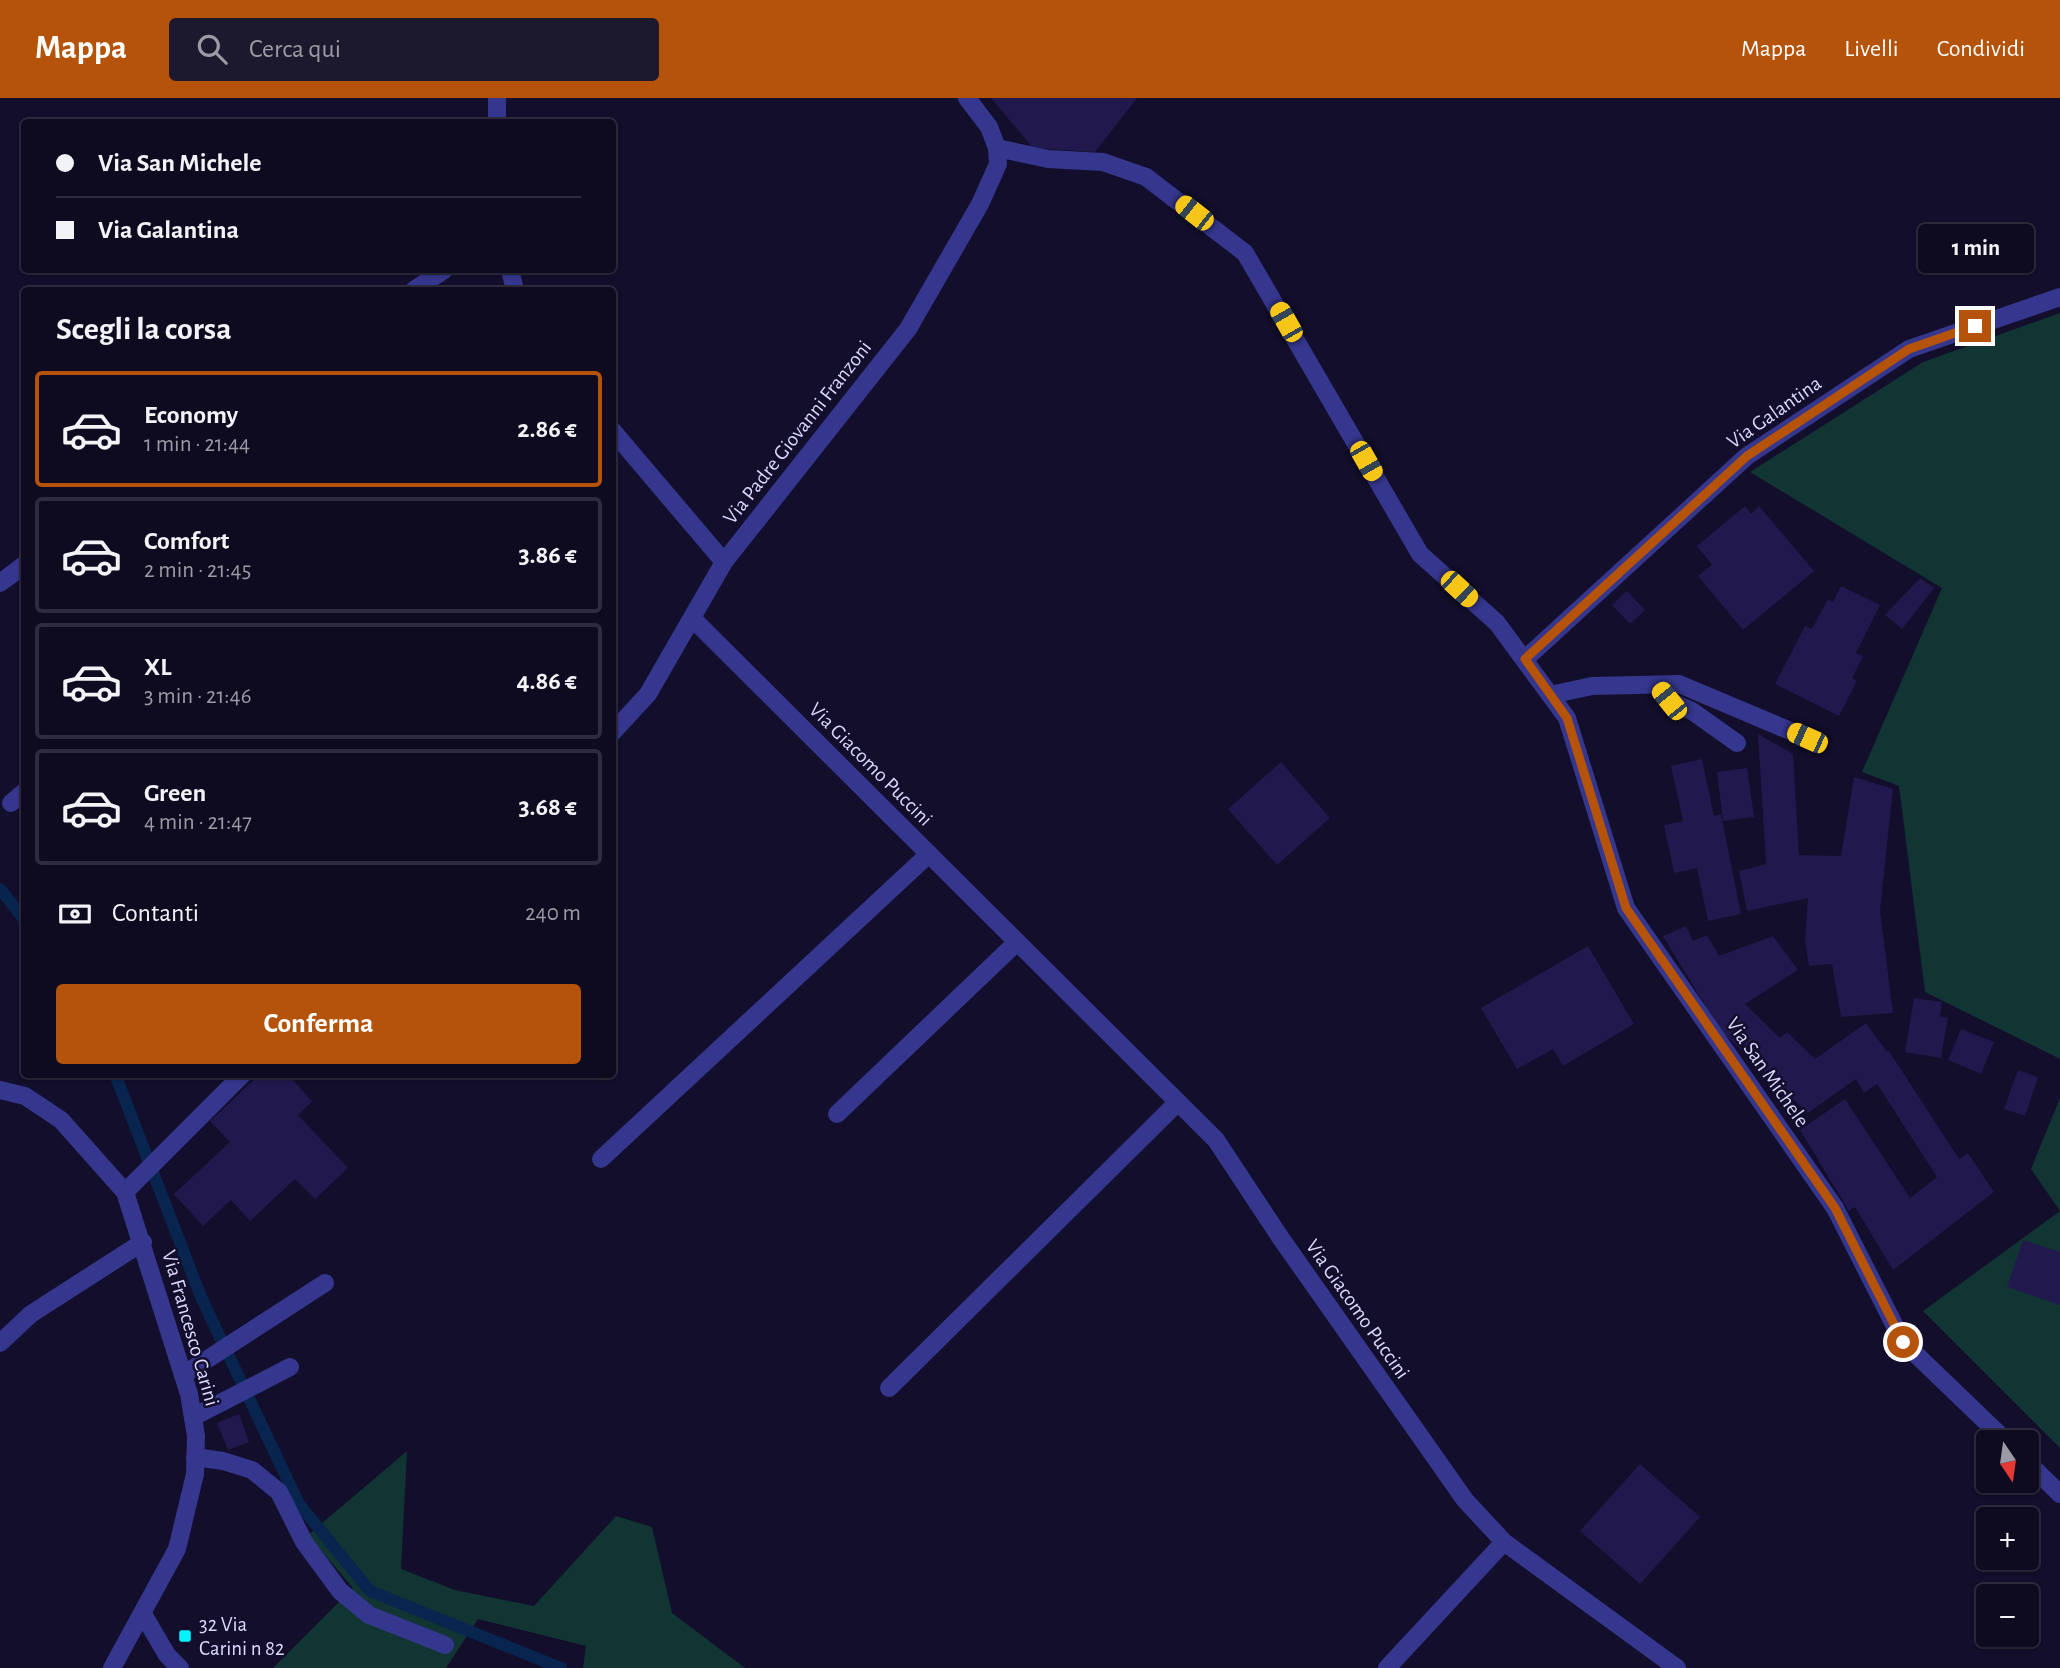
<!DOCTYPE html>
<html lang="it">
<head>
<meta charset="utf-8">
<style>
	:root { --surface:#0e0a20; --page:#1c182d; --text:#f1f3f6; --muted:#9b9aa5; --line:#2e2b3e; --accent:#b45309 }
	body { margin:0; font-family:"Alegreya Sans",sans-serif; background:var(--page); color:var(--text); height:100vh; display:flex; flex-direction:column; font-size:26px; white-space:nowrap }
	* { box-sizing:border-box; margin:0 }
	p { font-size:23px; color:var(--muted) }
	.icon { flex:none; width:38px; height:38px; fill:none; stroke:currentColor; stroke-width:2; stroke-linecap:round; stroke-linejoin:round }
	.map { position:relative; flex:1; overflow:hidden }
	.sheet { position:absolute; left:21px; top:189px; width:595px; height:791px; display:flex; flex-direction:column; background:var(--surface); border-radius:7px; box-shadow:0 2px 5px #0004,0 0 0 2px var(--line) }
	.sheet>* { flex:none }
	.top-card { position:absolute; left:21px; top:21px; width:595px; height:154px; border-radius:7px; box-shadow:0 2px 5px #0004,0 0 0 2px var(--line); display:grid; align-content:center; height:154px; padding:0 35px; background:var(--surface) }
	.needle { width:46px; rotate:167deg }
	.buttons { position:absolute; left:1976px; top:1332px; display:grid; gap:14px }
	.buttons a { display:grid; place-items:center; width:63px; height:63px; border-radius:7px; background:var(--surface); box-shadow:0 2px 5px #0004,0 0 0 2px var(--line); font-size:35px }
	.end { position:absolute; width:32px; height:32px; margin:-16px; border:9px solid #b45309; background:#fff; box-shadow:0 0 0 4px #fff }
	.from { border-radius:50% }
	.bubble { position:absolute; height:49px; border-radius:7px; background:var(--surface); box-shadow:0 2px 5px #0004,0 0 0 2px var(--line); font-size:23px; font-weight:700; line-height:49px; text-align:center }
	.car { position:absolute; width:21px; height:42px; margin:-21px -10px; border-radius:9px; box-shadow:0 0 5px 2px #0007; background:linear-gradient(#f5c518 24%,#345 0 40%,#f5c518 0 76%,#345 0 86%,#f5c518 0) }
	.top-card b { display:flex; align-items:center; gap:24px; height:66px; font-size:26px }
	.top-card b+b { border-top:2px solid var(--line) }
	.top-card i { width:18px; height:18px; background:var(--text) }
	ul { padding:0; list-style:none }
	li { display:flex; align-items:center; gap:21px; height:116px; margin:0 14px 10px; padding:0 21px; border:4px solid var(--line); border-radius:7px }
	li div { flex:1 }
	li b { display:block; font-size:26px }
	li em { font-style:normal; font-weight:700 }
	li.active { border-color:var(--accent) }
	li>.icon { width:63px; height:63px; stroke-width:1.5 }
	h2 { padding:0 35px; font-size:32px; line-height:84px }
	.pay { display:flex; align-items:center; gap:18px; height:77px; padding:0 35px; font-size:26px }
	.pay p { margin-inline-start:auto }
	.primary-button { display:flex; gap:14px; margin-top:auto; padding:14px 35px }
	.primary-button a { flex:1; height:80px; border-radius:7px; background:var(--accent); color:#fff; font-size:28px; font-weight:700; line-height:80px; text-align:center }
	header { display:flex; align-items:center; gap:42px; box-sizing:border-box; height:98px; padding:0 35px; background:var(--accent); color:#fff }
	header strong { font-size:33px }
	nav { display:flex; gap:38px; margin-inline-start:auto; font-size:24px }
	.search { width:490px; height:63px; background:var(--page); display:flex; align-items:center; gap:18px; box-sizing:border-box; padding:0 24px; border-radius:7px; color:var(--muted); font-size:26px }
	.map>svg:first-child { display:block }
	.green { fill:#113532 }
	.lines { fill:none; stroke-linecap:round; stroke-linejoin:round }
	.stream { stroke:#082550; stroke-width:12 }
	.building { fill:#21194d }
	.minor { stroke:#35368d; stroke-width:18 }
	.route { stroke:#b45309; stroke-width:9 }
	.poi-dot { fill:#04f1ff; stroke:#120e2b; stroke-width:2.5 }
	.labels { text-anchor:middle; stroke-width:5; stroke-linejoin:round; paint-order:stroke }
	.street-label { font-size:21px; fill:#dbd8ff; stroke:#120e2b }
	.poi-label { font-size:21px; fill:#dbd8ff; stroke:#120e2b; text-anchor:start }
</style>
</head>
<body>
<header>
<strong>Mappa</strong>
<div class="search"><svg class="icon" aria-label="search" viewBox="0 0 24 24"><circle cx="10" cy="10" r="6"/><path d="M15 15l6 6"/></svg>Cerca qui</div>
<nav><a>Mappa</a><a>Livelli</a><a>Condividi</a></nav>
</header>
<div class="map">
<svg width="2060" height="1570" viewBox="0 0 2060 1570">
	<rect width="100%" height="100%" fill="#120e2b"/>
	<g class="green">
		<path d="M2060,215V961L1925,894L1899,688L1862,674L1942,490L1750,374L1923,264Z"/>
		<path d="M2060,1000V1113L2031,1071Z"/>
		<path d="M2060,1113V1350L1923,1213Z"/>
		<path d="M407,1353L401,1471L455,1492L534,1508L616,1418L652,1429L672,1515L745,1570H583L586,1548L478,1521L446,1570H273L353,1490L308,1437Z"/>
	</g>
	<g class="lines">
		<g class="stream">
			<path d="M0,791L24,821"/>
			<path d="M115,976L201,1199L299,1406L370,1493L561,1570"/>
		</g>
	</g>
	<g class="building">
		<path d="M991,0H1137L1095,54L1033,50Z"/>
		<path d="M1745,408L1751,416L1759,408L1814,473L1743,532L1698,478L1712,467L1697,448Z"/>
		<path d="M1920,480L1934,490L1902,531L1885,517Z"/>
		<path d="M1841,488L1880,507L1856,555L1863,558L1852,580L1857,583L1839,618L1775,586L1805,528L1812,531L1828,501L1833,504Z"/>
		<path d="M1627,493L1645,512L1630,526L1612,507Z"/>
		<path d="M1758,636L1793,656L1799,757L1841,758L1854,679L1893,691L1880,812L1893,915L1841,919L1832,866L1809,868L1805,843L1808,800L1747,813L1739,773L1766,766Z"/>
		<path d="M1702,661L1714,718L1721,716L1741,816L1708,823L1697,770L1674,775L1664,727L1683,723L1671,668Z"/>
		<path d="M1281,664L1330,720L1277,767L1228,711Z"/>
		<path d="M1747,670L1754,719L1723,723L1717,674Z"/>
		<path d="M1686,828L1693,843L1707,837L1719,858L1773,838L1798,872L1745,906L1780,940L1787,934L1815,961L1866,925L1887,954L1889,953L1959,1061L1968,1055L1994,1094L1893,1172L1855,1109L1849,1113L1800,1032L1845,1001L1910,1100L1937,1079L1877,986L1864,995L1856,981L1808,1015L1720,932L1663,838Z"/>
		<path d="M1588,848L1634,926L1563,968L1553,951L1517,971L1481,910Z"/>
		<path d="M1914,900L1942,904L1940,918L1948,920L1941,960L1905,954Z"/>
		<path d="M1961,931L1994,944L1981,976L1948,962Z"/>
		<path d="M2018,972L2038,979L2025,1018L2004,1011Z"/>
		<path d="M260,976H287L312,1003L298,1017L348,1070L315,1101L295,1081L250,1123L231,1102L203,1128L174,1096L230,1044L210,1023Z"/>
		<path d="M2023,1142L2060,1154V1207L2007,1189Z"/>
		<path d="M239,1316L249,1344L228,1352L217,1325Z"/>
		<path d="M1640,1366L1700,1419L1640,1486L1580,1433Z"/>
	</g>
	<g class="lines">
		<g class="minor">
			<path d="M497,0V24"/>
			<path d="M997,50L1048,61L1103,64L1146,79L1245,155L1420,456L1497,525L1567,620L1626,810L1835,1110L1903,1244L2007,1344"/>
			<path d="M510,172L515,192"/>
			<path d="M414,192L444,172"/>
			<path d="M612,332L724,464"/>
			<path d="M0,485L24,467"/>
			<path d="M693,521L1216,1042L1280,1139L1465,1402L1504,1444L1677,1570"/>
			<path d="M1525,561L1747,358L1909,251L2060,199"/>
			<path d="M1657,589L1669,603L1692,613L1737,645"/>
			<path d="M1550,597L1592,588L1679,586L1807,640"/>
			<path d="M612,635L648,596L724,464L908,231L980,106L998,66L997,50L989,29L967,0"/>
			<path d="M11,705L24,694"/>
			<path d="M0,992L25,998L61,1022L125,1094L189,1296L196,1338L195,1376L177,1451L112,1570"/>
			<path d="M837,1016L1017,844"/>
			<path d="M601,1061L929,756"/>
			<path d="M125,1094L243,976"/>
			<path d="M0,1245L31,1216L143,1144"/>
			<path d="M183,1277L325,1185"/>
			<path d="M889,1290L1178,1004"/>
			<path d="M193,1319L290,1269"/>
			<path d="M195,1359L223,1363L252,1372L279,1394L304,1444L340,1493L369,1517L445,1547"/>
			<path d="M2026,1363L2060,1396"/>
			<path d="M143,1516L167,1557L180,1570"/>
			<path d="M1387,1570L1504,1444"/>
		</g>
	</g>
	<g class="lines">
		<path class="route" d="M1903,1244L1835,1110L1626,810L1567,620L1525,561L1747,358L1909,251L1975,228"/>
	</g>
	<rect class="poi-dot" x="178" y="1531" width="14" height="14" rx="3.5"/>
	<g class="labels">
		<g class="street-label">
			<text transform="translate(1774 314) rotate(-35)" y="7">Via Galantina</text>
			<text transform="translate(797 334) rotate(-52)" y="7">Via Padre Giovanni Franzoni</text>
			<text transform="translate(871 666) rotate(45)" y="7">Via Giacomo Puccini</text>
			<text transform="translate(1768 974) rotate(55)" y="7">Via San Michele</text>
			<text transform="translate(1358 1211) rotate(55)" y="7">Via Giacomo Puccini</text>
			<text transform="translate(191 1230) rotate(74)" y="7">Via Francesco Carini</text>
		</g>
		<g class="poi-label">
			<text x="199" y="1533">32 Via<tspan x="199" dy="24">Carini n 82</tspan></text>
		</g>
	</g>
</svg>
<div class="buttons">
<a><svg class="needle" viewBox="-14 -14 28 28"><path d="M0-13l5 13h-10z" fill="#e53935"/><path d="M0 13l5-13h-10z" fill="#9b9aa5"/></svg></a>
<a>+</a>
<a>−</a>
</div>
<i class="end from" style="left:1903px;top:1244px"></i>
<i class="end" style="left:1975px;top:228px"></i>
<div class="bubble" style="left:1918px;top:126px;width:116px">1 min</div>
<i class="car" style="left:1194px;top:115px;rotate:308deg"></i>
<i class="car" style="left:1286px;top:224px;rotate:330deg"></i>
<i class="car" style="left:1366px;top:363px;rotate:150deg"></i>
<i class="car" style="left:1459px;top:491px;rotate:133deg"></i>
<i class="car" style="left:1669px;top:603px;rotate:321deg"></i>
<i class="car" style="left:1807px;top:640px;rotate:294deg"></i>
<div class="top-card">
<b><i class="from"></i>Via San Michele</b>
<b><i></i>Via Galantina</b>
</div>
<section class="sheet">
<h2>Scegli la corsa</h2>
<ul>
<li class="active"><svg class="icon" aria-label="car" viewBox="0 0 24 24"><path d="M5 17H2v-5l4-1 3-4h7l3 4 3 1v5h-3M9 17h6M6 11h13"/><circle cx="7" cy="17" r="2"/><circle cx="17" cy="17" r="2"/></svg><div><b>Economy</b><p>1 min · 21:44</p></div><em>2.86 €</em></li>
<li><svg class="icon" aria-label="car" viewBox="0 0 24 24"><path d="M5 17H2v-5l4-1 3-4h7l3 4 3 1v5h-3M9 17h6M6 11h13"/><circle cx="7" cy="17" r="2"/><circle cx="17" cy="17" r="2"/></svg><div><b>Comfort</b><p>2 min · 21:45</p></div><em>3.86 €</em></li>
<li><svg class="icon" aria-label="car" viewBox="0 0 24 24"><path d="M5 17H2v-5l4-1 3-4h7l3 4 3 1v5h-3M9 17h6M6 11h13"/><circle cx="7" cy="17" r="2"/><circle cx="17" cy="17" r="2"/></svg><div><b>XL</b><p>3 min · 21:46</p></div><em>4.86 €</em></li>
<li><svg class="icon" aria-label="car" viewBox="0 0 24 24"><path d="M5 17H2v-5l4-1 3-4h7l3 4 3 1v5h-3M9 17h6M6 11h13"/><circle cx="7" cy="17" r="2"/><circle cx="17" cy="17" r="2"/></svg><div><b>Green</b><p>4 min · 21:47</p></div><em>3.68 €</em></li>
</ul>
<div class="pay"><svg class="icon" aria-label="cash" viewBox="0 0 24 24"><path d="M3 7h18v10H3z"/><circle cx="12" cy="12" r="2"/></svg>Contanti<p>240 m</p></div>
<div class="primary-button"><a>Conferma</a></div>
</section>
</div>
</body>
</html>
